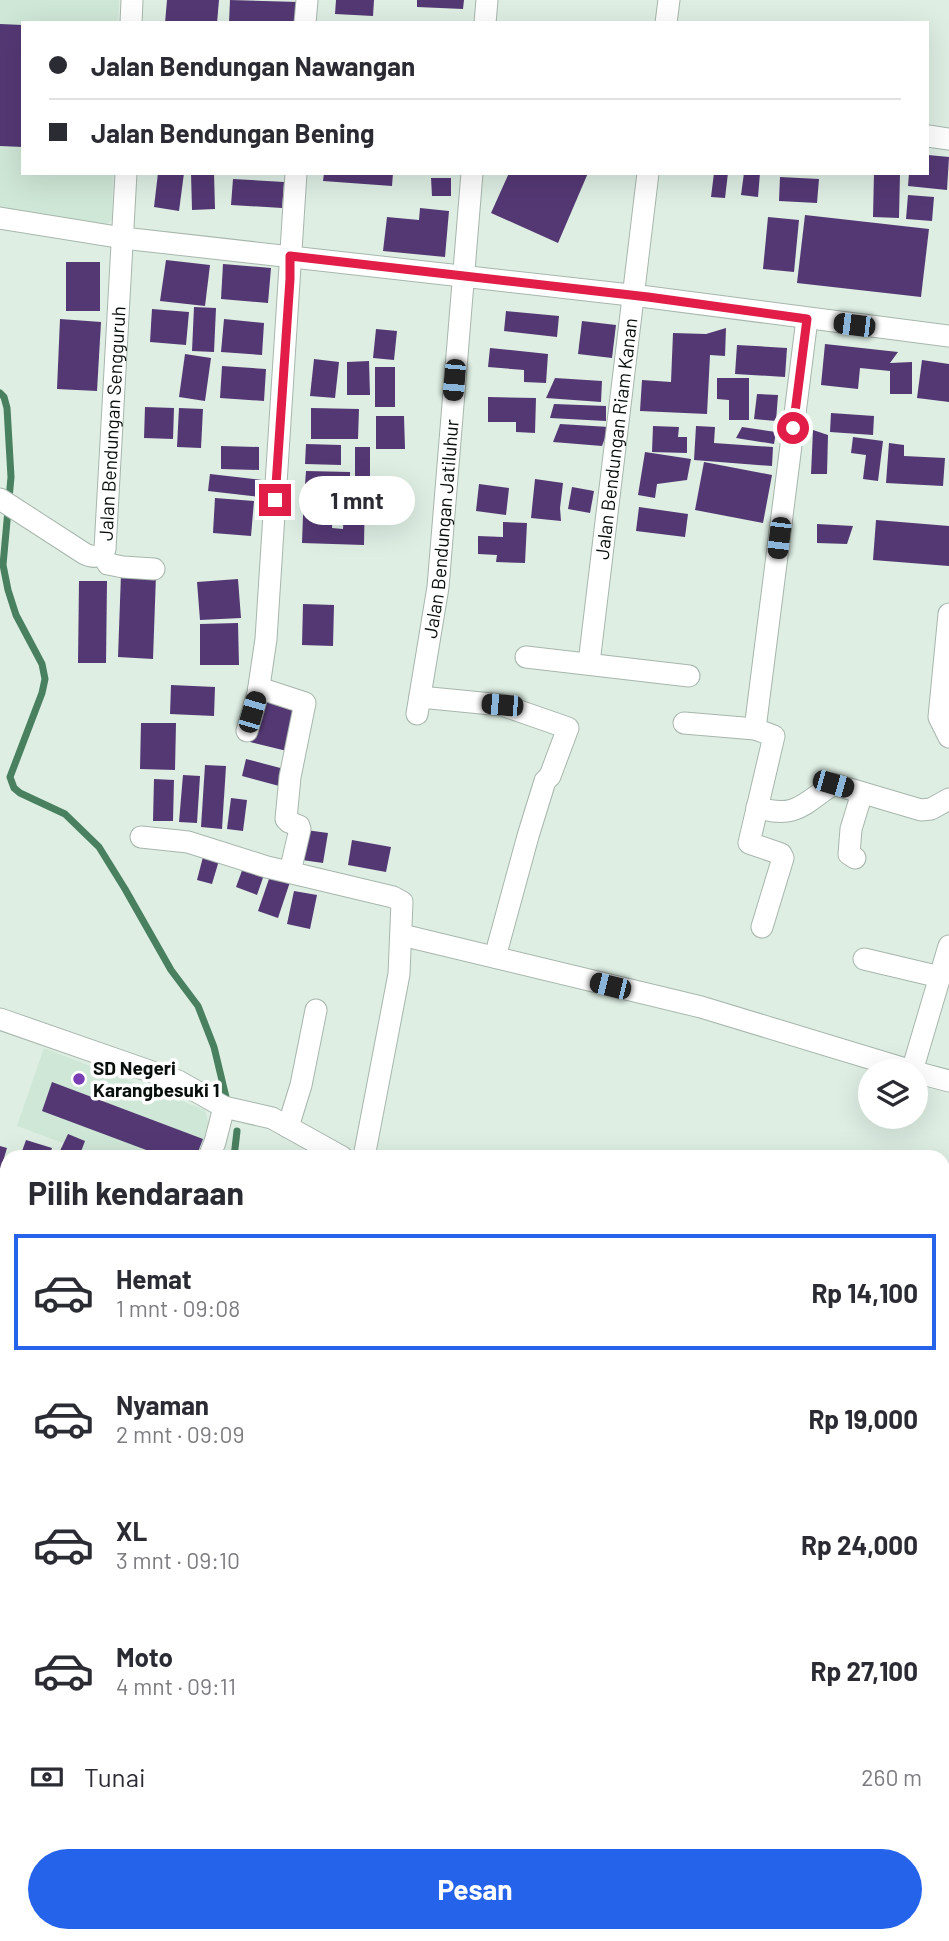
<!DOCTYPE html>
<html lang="id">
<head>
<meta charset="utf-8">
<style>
	:root { --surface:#fff; --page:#f7f7f7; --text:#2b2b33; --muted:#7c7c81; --line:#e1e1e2; --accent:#2563eb }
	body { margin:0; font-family:Barlow,sans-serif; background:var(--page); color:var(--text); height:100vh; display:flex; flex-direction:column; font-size:26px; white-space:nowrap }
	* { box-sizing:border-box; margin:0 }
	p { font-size:23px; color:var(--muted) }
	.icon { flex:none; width:38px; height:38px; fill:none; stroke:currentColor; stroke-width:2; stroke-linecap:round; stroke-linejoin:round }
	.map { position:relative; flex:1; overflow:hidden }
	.side { position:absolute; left:0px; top:1150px; width:950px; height:793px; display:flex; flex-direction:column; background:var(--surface); border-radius:21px 21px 0 0; box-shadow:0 7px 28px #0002 }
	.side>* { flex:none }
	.top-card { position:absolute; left:21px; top:21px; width:908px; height:154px; border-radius:0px; box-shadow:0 7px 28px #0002; display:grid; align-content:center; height:154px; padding:0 28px; background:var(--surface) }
	.fabs { position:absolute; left:858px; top:1059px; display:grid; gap:14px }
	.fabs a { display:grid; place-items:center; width:70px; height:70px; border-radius:50%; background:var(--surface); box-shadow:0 7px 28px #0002; font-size:35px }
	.end { position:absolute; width:32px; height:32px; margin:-16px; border:9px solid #e11d48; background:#fff; box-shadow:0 0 0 4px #fff }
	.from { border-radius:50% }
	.bubble { position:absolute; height:49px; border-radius:24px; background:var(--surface); box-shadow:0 7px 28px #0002; font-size:23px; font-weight:700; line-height:49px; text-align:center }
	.car { position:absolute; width:21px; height:42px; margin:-21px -10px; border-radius:9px; box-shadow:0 0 5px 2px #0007; background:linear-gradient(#222 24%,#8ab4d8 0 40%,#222 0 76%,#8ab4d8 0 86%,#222 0) }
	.top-card b { display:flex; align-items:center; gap:24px; height:66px; font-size:26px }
	.top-card b+b { border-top:2px solid var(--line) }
	.top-card i { width:18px; height:18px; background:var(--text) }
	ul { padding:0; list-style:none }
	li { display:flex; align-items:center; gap:21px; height:116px; margin:0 14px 10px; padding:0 14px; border:4px solid transparent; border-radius:0px }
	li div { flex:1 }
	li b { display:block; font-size:26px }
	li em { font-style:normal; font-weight:700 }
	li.active { border-color:var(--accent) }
	li>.icon { width:63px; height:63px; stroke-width:1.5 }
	h2 { padding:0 28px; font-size:32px; line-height:84px }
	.pay { display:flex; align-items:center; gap:18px; height:77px; padding:0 28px; font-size:26px }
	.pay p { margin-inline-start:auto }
	.primary-button { display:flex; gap:14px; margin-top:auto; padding:14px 28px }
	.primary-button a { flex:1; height:80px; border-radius:42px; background:var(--accent); color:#fff; font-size:28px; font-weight:700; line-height:80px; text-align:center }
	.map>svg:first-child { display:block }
	.built { fill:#cfe7d7 }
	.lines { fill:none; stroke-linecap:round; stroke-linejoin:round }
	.stream { stroke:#498060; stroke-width:7 }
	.building { fill:#543874; fill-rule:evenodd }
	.minor-casing { stroke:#a7b6ac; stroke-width:23 }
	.minor { stroke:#fff; stroke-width:21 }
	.route { stroke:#e11d48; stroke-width:9 }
	.poi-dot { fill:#793db3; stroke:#fff; stroke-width:2.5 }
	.labels { text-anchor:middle; stroke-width:7; stroke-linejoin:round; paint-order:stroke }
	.street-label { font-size:19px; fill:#090f0b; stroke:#fff }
	.poi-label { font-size:19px; font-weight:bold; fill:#090f0b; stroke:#fff; text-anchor:start }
</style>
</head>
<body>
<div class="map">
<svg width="949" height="1941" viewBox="0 0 949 1941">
	<rect width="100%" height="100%" fill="#deeee3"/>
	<g class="built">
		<path d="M0,0H119L118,23H23V173H113L112,220L104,226L0,209Z"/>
		<path d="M44,1048L205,1110L209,1125L196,1157H101L17,1126Z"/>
	</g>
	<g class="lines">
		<g class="stream">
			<path d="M0,393L4,397L7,408L11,477L3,565L8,590L16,615L42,664L45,679L42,693L10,777L14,788L20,793L65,814L99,847L125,889L171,970L198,1006L214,1047L226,1097"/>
			<path d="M234,1157L237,1131"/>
			<path d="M351,1941L353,1936"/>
		</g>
	</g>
	<g class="building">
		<path d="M167,0H219L217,23H165Z"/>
		<path d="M230,0L299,2L298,23H229Z"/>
		<path d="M336,0H374L373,16L335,14Z"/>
		<path d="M417,0H464L463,9L417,7Z"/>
		<path d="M0,24L23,25V147L0,146Z"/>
		<path d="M928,155L949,157L947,190L908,186L909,173H928Z"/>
		<path d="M158,173H184L179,211L154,207Z"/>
		<path d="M191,173H214L215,209L192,210Z"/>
		<path d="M324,173H393L392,186L323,181Z"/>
		<path d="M509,173H588L558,243L491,213Z"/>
		<path d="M714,173H728L725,198L711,197Z"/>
		<path d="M744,173H760L758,197L741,195Z"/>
		<path d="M874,173H900L899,218L873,217Z"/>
		<path d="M780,177L819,179L817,203L779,201Z"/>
		<path d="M431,178H451V196H432Z"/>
		<path d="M233,179L284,182L282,208L231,205Z"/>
		<path d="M908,195L934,197L932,221L906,219Z"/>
		<path d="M420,208L449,211L445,257L383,251L387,217L419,220Z"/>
		<path d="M805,215L929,229L921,297L797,283Z"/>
		<path d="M768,217L799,220L794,272L763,269Z"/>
		<path d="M166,260L210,265L205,306L160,301Z"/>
		<rect x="66" y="262" width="34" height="49"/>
		<path d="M223,264L271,268L268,303L221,299Z"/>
		<path d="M194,307L216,308L214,352L192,351Z"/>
		<path d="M152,309L189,312L186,345L150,342Z"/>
		<path d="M506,311L559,316L557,337L504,331Z"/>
		<path d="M60,319L101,322L97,391L57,389Z"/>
		<path d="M224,319L264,323L262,355L221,352Z"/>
		<path d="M582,321L616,325L612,358L578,354Z"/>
		<path d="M726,328L725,356L710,355L707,414L640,411L642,380L671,382L673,333L706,334Z"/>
		<path d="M376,329L397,331L394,360L373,358Z"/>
		<path d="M825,344L898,352L890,363L912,362V394H890V371L860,368L858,389L821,385Z"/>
		<path d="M737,345L787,348L785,377L735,374Z"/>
		<path d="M490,348L548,354L546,383L524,382V370L488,367Z"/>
		<path d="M185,354L211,358L205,401L179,397Z"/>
		<path d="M314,359L339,362L335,398L310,396Z"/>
		<path d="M922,360L949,364V402L917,398Z"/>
		<path d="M369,361L370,395H347V362Z"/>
		<path d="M222,366L266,369L264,401L220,398Z"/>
		<rect x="375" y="367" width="20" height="40"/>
		<path d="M555,378L602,381L601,402L546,398Z"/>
		<path d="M717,378H749V420H729V400L717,399Z"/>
		<path d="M757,394L778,395L776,421L754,419Z"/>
		<path d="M488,397L536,398L535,433L516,432V422H488Z"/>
		<path d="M554,404L606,406V421L550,418Z"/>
		<path d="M145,407L174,408L173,439L144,438Z"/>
		<path d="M179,408L203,409L201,448L177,447Z"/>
		<path d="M311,408L359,409L358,439H311Z"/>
		<path d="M831,413L874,416L873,435L830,432Z"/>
		<path d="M376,416H404L405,449H376Z"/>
		<path d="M560,424L609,427L602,446L553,442Z"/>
		<path d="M653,426L679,427L678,437H687V453L652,452Z"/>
		<path d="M696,426L715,427L714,443L773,447L772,466L694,460Z"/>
		<path d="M742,427L776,432L774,444L736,438Z"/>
		<path d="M813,430L828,435L827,474H811Z"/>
		<path d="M853,437L883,441L878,481L863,479L866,455L851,453Z"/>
		<path d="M889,443L904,445V456L945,458L943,486L886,483Z"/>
		<path d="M306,444L341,445V465L305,464Z"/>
		<path d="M221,446L259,447V470L221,469Z"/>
		<rect x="355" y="447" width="15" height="33"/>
		<path d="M645,452L691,459L687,480L657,484L655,498L638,495Z"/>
		<path d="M704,462L772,475L763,523L695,510Z"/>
		<path d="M306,471L350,472V486L305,485Z"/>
		<path d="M210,474L262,480L260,497L208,491Z"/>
		<path d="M535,479L563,483L560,508L561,521L531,518Z"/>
		<path d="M479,484L509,488L506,515L476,511Z"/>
		<path d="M572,487L594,491L590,513L568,509Z"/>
		<path d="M304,489L365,491L364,545L302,543ZM333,511L344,512L343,529L332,528Z"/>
		<path d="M215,498L254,501L251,536L213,533Z"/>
		<path d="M639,507L688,514L685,537L636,531Z"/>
		<path d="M876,520L949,526V566L873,560Z"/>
		<path d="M503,522L527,523L525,563L496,562L497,555L478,554V536L503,537Z"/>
		<path d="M817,524L853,526L847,544L817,543Z"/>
		<path d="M121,574L156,575L153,659L118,657Z"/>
		<path d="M238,579L241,618L200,620L197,582Z"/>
		<path d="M79,581H107L106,663H78Z"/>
		<path d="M303,604L334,605L333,646L302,645Z"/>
		<path d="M238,623L239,665H200V624Z"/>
		<path d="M171,685L215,687L214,716L170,714Z"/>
		<path d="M262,694L303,704L291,752L250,742Z"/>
		<path d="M141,723H176L175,770L140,769Z"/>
		<path d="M246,759L288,770L283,787L242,776Z"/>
		<path d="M205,765L226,766L222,829L201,827Z"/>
		<path d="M183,775L200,776L197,823L179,822Z"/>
		<path d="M154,779L174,780L173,821H153Z"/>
		<path d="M231,798L247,800L243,831L227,829Z"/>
		<path d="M306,830L328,833L323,863L302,860Z"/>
		<path d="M352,840L391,847L386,872L348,865Z"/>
		<path d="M204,853L220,857L212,884L197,880Z"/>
		<path d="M244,865L265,872L257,895L236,887Z"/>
		<path d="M270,876L290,882L278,918L258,911Z"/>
		<path d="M294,891L317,895L310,929L287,924Z"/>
		<path d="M52,1082L203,1139L196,1157H165L42,1111Z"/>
		<path d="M68,1134L85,1141L79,1157L58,1155Z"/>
		<path d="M26,1140L52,1148L49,1157H20Z"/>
		<path d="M0,1146L7,1148L1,1168H0Z"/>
		<path d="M7,1204V1247L0,1245V1224Z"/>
		<path d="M943,1277L949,1279V1358L944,1373Z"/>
		<path d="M0,1331L7,1333V1368L0,1367Z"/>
		<path d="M3,1396L7,1398V1413L0,1412Z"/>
		<path d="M0,1429L7,1430V1445L0,1444Z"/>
		<path d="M0,1607L7,1608V1659H0Z"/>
		<path d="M943,1681L949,1683V1719L944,1736Z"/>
		<path d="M0,1694L7,1695V1752L0,1751Z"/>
		<path d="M0,1845L7,1846V1911L0,1910Z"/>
		<path d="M943,1854H945L948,1890H943Z"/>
		<path d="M0,1919H7V1936H32L31,1941H0Z"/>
		<path d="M209,1936H240V1941H208Z"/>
		<path d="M554,1936H591L587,1941L554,1937Z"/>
		<path d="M601,1936H632L631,1941H600Z"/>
		<path d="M635,1936H666L665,1941H634Z"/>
		<path d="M671,1936H730L729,1941H670Z"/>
		<path d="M789,1936H822L821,1941H788Z"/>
		<path d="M827,1936H865L864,1941H827Z"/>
		<path d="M884,1936H918V1941H883Z"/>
	</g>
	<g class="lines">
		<defs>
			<g id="minor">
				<path d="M131,23L132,0"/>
				<path d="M305,23L307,0"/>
				<path d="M485,23L487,0"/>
				<path d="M666,23L669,0"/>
				<path d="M928,136L949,139"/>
				<path d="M0,218L123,238L648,297L949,336"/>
				<path id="s1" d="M0,499L85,554C94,558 100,557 105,549L126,173"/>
				<path d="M102,554L108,564L123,567L154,569"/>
				<path d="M949,614L939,717L949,737"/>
				<path d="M526,657L689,676"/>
				<path id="s2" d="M589,663L648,173"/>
				<path d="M259,688L305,703L290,777L286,819L289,822L299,826L300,829L290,872"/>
				<path d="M420,697L502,705L568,728L550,776L545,781L528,836L495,957"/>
				<path id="s3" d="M417,714L438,587L472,173"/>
				<path d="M684,723L755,729L774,736L749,843L781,854L783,858L762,927"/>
				<path d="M755,729L807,319"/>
				<path d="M247,731L258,693L266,639L296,173"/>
				<path d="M757,807C794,820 804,804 833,784L921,810L931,809L949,799"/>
				<path d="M141,837L188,842L267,867L393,897L402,902L399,974L364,1157"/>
				<path d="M855,858L849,854L851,829L862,793"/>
				<path d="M402,935L701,1007L912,1071L949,946"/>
				<path d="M864,959L940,977"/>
				<path d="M0,1019L178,1081L224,1107L272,1118L342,1157"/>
				<path d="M915,1072L949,1081"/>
				<path d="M288,1127L301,1085L316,1010"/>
				<path d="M209,1157L215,1142L224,1107"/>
				<path d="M0,1278L7,1281"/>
				<path d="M943,1346L949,1330"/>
				<path d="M943,1394L949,1396"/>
				<path d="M943,1499L949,1501"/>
				<path d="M943,1674L949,1675"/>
				<path d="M0,1684L7,1685"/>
				<path d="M943,1821L949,1831"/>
				<path d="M0,1836L7,1837"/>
				<path d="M249,1941L250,1936"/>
				<path d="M493,1941L495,1936"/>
				<path d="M595,1941L596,1936"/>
				<path d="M878,1941L879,1936"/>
			</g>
		</defs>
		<use href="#minor" class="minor-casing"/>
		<use href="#minor" class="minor"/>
	</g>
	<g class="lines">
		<path class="route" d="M275,500L290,279V256L648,297L807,319L793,428"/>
	</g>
	<circle class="poi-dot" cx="79" cy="1079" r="7"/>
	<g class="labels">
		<g class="street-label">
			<text dy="7" stroke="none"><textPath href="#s1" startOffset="250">Jalan Bendungan Sengguruh</textPath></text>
			<text dy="7" stroke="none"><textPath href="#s2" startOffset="226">Jalan Bendungan Riam Kanan</textPath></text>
			<text dy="7" stroke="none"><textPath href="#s3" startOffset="187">Jalan Bendungan Jatiluhur</textPath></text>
		</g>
		<g class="poi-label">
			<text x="93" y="1075">SD Negeri<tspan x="93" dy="22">Karangbesuki 1</tspan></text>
		</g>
	</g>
</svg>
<div class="fabs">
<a><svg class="icon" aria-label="layers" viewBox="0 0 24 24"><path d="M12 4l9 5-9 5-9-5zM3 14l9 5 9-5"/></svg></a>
</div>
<i class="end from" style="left:793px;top:428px"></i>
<i class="end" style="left:275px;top:500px"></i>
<div class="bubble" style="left:299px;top:476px;width:116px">1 mnt</div>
<i class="car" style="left:854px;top:325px;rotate:277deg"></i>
<i class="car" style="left:454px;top:380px;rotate:185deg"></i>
<i class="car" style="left:779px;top:538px;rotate:187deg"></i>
<i class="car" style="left:502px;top:705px;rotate:275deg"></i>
<i class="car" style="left:252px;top:712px;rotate:16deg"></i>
<i class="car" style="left:833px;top:784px;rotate:106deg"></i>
<i class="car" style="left:610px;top:986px;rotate:284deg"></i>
<div class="top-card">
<b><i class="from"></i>Jalan Bendungan Nawangan</b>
<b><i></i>Jalan Bendungan Bening</b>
</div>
<section class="side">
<h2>Pilih kendaraan</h2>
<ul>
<li class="active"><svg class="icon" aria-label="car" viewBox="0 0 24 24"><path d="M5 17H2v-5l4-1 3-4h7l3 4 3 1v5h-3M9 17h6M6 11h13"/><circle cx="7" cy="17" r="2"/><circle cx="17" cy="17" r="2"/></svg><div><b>Hemat</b><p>1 mnt · 09:08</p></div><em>Rp 14,100</em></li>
<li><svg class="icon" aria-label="car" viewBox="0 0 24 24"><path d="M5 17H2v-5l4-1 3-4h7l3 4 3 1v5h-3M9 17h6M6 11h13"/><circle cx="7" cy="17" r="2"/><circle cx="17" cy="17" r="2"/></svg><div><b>Nyaman</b><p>2 mnt · 09:09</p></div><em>Rp 19,000</em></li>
<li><svg class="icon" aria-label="car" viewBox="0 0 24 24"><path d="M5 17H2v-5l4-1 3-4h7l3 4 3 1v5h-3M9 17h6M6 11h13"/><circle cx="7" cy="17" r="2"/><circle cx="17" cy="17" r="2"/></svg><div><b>XL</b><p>3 mnt · 09:10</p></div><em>Rp 24,000</em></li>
<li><svg class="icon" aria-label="car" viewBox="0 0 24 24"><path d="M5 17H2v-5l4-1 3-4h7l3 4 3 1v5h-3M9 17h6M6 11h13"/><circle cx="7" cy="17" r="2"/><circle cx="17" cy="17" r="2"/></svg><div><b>Moto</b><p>4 mnt · 09:11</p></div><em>Rp 27,100</em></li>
</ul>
<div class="pay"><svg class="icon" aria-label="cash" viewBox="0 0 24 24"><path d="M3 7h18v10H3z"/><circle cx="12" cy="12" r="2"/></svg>Tunai<p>260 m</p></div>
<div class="primary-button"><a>Pesan</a></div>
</section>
</div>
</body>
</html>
